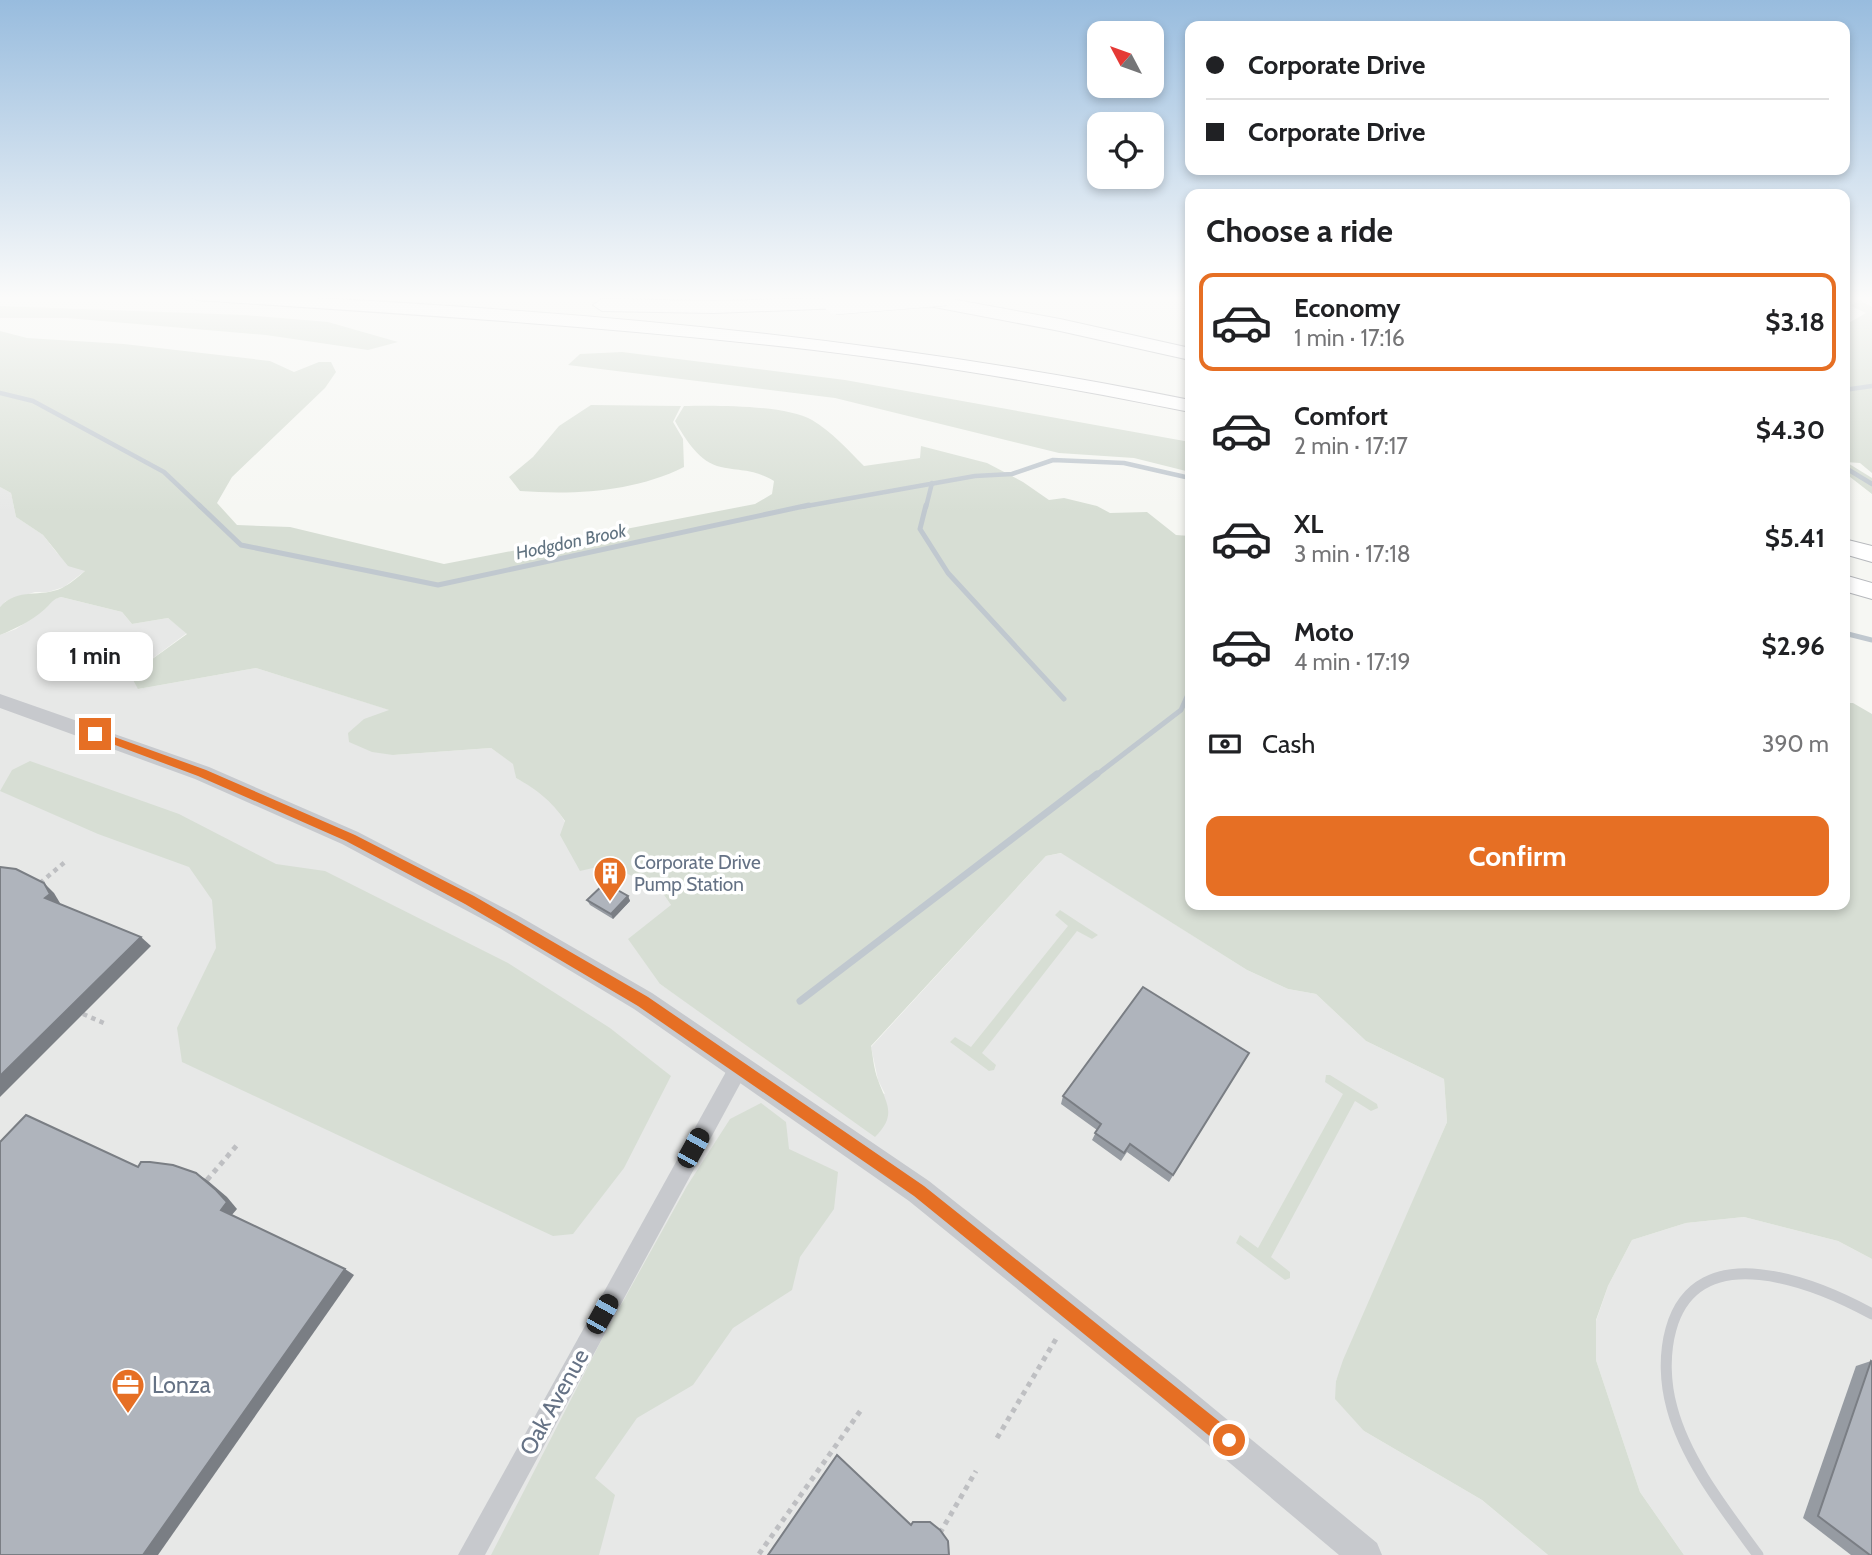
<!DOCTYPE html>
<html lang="en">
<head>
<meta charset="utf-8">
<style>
	:root { --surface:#fff; --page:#f2f2f2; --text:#202124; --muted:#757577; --line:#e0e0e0; --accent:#e66f24 }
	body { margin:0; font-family:Cabin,sans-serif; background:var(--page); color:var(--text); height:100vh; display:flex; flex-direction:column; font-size:26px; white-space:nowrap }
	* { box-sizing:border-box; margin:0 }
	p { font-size:23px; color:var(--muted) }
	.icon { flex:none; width:38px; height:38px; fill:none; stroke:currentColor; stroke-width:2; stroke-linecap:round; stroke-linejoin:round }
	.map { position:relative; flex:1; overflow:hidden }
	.details { position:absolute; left:1185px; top:189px; width:665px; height:721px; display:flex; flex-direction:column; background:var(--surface); border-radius:14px; box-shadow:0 4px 10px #0003 }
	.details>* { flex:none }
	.hud { position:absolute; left:1185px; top:21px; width:665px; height:154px; border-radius:14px; box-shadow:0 4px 10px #0003; display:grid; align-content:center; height:154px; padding:0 21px; background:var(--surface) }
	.needle { width:46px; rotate:311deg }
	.buttons { position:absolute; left:1087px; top:21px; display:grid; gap:14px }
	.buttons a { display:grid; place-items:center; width:77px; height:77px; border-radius:14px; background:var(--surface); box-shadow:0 4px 10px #0003; font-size:35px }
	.end { position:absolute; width:32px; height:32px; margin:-16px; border:9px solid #e66f24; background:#fff; box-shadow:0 0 0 4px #fff }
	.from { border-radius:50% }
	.bubble { position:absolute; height:49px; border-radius:14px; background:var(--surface); box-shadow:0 4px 10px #0003; font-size:23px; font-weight:700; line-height:49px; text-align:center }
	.car { position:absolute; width:21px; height:42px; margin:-21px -10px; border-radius:9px; box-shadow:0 0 5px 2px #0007; background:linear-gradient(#222 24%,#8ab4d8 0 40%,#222 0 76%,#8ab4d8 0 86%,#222 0) }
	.hud b { display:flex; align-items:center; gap:24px; height:66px; font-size:26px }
	.hud b+b { border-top:2px solid var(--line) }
	.hud i { width:18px; height:18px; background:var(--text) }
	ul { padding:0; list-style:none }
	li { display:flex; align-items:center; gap:21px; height:98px; margin:0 14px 10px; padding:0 7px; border:4px solid transparent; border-radius:14px }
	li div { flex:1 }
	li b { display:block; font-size:26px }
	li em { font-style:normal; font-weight:700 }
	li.active { border-color:var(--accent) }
	li>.icon { width:63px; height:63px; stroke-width:1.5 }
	h2 { padding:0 21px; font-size:32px; line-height:84px }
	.pay { display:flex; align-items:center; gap:18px; height:77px; padding:0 21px; font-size:26px }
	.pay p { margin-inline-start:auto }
	.button { display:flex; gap:14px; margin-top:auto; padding:14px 21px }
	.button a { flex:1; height:80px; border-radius:14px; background:var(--accent); color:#fff; font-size:28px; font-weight:700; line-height:80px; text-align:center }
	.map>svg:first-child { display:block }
	.built { fill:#e7e8e7 }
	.green { fill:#d7ded4 }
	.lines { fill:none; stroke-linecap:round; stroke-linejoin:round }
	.stream-far2 { stroke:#c0c8cf; stroke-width:4.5 }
	.stream-far1 { stroke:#c0c8cf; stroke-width:5 }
	.stream { stroke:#c0c8cf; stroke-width:7 }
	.motorway-casing { stroke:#b7b9bd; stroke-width:2 }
	.path-far1 { stroke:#bebfc2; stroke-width:4.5; stroke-dasharray:4.5 4.5; stroke-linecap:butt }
	.path { stroke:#bebfc2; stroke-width:5; stroke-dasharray:5 5; stroke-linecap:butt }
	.service { stroke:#c7c9cd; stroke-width:11 }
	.minor { fill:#c7c9cd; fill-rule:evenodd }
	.tertiary { fill:#c7c9cd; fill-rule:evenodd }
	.motorway { fill:#fff; fill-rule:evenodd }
	.motorway-bridge-casing { stroke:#b7b9bd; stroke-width:22; stroke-linecap:butt }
	.motorway-bridge { stroke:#fff; stroke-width:21 }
	.wall { fill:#969ba2 }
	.shaded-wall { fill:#7a7e84 }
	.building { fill:#afb4bc; stroke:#7a7e84; stroke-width:2 }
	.route { fill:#e66f24 }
	.labels { text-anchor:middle; stroke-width:7; stroke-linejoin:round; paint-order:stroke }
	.far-water-label { font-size:18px; font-style:italic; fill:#617381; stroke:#fff }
	.poi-label { font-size:19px; fill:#657285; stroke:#fff; text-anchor:start }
	.near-poi-label { font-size:23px; fill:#657285; stroke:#fff; text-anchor:start }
	.near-street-label { font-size:23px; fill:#657285; stroke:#fff }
</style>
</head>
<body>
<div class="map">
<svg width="1872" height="1555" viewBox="0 0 1872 1555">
	<rect width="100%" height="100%" fill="#f6f7f3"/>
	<g class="built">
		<path d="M0,487L11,493L16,517L43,535L57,553L85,571L64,587L48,592H35L6,601L0,607Z"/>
		<path d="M61,597L122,612L132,624L168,618L187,633L137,670L138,689L256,668L390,710L393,755L491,748L514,764L516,778L543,793L557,809L593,868L603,862L659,888L671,905L660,984L758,1051L885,1094L878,1080L871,1047L1046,856L1062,853L1078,863L1247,970L1288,989L1316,994L1366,1041L1444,1079L1447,1122L1336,1381L1364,1431L1482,1500L1548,1555H0V635L16,629L44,610L54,599Z"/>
		<path d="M1744,1217L1838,1241L1872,1259V1555H1684L1640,1492L1596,1360V1321L1608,1286L1632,1240L1686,1223Z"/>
	</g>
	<g class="green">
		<path d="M1859,300L1872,307V473L1860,463L1846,462L1872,478V494L1845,473V325L1866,313L1851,306Z"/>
		<path d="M0,306L245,315L328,322L398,342L368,350L266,335L67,318H0Z"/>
		<path d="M0,331L27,338L124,344L270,361L294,372L319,362H331L336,372L325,388L232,477L217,503L237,525L290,527L444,564L755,504L772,494L774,481C751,468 744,472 721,467C700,463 685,439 675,421L684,406C714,405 786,405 812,420C832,432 848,450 864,466L920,458L921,446L987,463L1023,482L1049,500L1064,498L1097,506L1110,513L1147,512L1176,535L1190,536V905H1844L1845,703H1853L1872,714V1259L1838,1241L1744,1217L1686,1223L1632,1240L1608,1286L1596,1320V1360L1640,1492L1684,1555H1548L1482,1500L1364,1431L1335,1399L1336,1381L1343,1360L1447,1122L1444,1079L1366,1041L1316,994L1288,989L1247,970L1061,853L1046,856L871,1046C873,1057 874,1070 878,1080C887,1105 897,1115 875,1137L660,984L628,939L671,905L659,888L603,863L593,868L580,871L560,835L565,821C551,800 537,790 516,778L513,764L491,748L393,755L372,752L349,742L348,733L364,719L389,710L256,668L138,689L132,678L137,670L187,634L168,618L132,624L122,612L61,597C52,599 51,604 44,610C31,621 15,629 0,635V607C18,587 41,598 62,588C70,584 78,577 85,571L68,566L43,535L16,517L11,493L0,487Z"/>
		<path d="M622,352L845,380L1190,442V472L1134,458L1059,453L835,398L568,365L580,354Z"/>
		<path d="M591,405L681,406L673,422L683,439L684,467C634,492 575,495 520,491L509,477L533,457L559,426Z"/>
		<path d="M30,761L179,814L276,864L325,871L508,963L610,1028L671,1076L624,1168L573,1234L553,1236L182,1062L177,1028L216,948L212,900L189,867L98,834L0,791L12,770Z"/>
		<path d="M1060,910L1098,935L1092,939L1077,931L982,1053L996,1065L994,1070L989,1071L950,1042L955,1037L971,1047L1068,926L1055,915Z"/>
		<path d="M1326,1075H1330L1377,1104L1378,1108L1371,1111L1355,1101L1271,1257L1290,1272V1278L1285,1280L1236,1243L1240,1235L1258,1248L1343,1094L1325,1082Z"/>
		<path d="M761,1103L786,1122L789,1149L838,1172L834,1209L800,1257L792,1290L733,1328L693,1385L637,1418L595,1478L615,1495L599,1555H491L601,1341L687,1186L730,1119Z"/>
	</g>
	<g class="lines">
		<g class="stream-far2">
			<path d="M1844,390L1872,386"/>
			<path d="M0,393L33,401L164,472L201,507"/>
			<path d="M1844,467L1872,484"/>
			<path d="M801,507L975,476L1012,474L1053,460L1124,463L1190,478"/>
			<path d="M926,507L932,483"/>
		</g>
		<g class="stream-far1">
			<path d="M199,505L241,545L438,585L809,505"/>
			<path d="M926,505L920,529L948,573L1064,699"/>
			<path d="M1844,633L1872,640"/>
			<path d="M1095,776L1181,710L1190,690"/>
		</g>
		<path class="stream" d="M800,1001L1097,774"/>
		<defs>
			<g id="motorway">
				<path d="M188,295C299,295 410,303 520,311C746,328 969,355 1190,400V412C1066,387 940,365 814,350C609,326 403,314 197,300Z"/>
				<path d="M906,295H929L1060,319L1190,348V360L1060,331L913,303L907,302L904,298Z"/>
				<path d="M835,298L842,300L844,304L842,308L714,313L602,311L593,305L602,299L714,301Z"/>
				<path d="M1844,539L1872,546V562L1844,554Z"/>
				<path d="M1844,575L1872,583V599L1844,591Z"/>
			</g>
		</defs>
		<use href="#motorway" class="motorway-casing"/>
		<g class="path-far1">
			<path d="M40,883L65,862"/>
			<path d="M83,1014L106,1024"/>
		</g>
		<g class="path">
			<path d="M207,1180L238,1144"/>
			<path d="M997,1438L1056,1339"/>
			<path d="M940,1533L976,1471"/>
			<path d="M759,1554L861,1410"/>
		</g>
		<path class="service" d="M1758,1555C1726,1511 1686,1461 1672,1408C1665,1383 1664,1354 1671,1329C1697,1235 1815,1283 1872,1314"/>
		<path class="minor" d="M739,1058L746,1061L749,1067L746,1073L485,1555H458L732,1061Z"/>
		<path class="tertiary" d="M0,694L209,767L358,832L517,915L652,993L929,1181L1178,1379L1377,1543L1382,1555H1339L1156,1401L909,1201L634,1009L501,929L342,844L195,779L0,708Z"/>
		<use href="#motorway" class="motorway"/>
		<defs>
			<path id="motorway-bridge" d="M835,304L946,295"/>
		</defs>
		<use href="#motorway-bridge" class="motorway-bridge-casing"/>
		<use href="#motorway-bridge" class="motorway-bridge"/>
	</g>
	<g class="wall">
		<path d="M628,896L630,901L613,919L590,905L587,900Z"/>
		<path d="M1249,1053L1169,1182L1127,1152L1121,1161L1092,1140L1097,1130L1061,1104L1063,1096Z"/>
		<path d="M1871,1361L1872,1555H1851L1803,1518L1856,1366Z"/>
	</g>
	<g class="shaded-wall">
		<path d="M44,883L54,893L60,903L56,907L45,898Z"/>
		<path d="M628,896L630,901L613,919L611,914Z"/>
		<path d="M141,937L151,946L0,1097V1076Z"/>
		<path d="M196,1173L207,1180L227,1197L237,1209L231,1216L221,1210Z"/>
		<path d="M345,1269L354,1275L158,1555H143Z"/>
	</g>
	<g class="building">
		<path d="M0,867L16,869L44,883L50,894L45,898L141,937L0,1076Z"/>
		<path d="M605,883L628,896L611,914L587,900Z"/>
		<path d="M1143,987L1249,1053L1173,1175L1130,1144L1124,1153L1095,1133L1101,1124L1063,1096Z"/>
		<path d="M26,1115L138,1167L141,1162H150L173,1165L196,1173L216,1190L227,1202L221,1210L345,1269L143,1555H0V1142Z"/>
		<path d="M1871,1361L1872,1362V1555H1870L1818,1516Z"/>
		<path d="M837,1455L911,1525L913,1522H930L940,1530L948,1541L949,1555H768Z"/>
	</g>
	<linearGradient id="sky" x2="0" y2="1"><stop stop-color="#98bcde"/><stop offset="0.58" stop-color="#fbfbfa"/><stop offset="1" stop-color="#fbfbfa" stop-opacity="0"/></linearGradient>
	<rect width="1872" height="513" fill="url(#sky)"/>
	<path class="route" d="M95,730L206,770L355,835L474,896L648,997L924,1186L1235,1434L1237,1440L1235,1447L1229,1449L1223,1447L914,1196L638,1006L465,904L346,841L198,776L91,736L90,734Z"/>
	<defs>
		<symbol id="building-pin" viewBox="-11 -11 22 30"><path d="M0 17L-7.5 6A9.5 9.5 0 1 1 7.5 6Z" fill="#e66f24" stroke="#fff"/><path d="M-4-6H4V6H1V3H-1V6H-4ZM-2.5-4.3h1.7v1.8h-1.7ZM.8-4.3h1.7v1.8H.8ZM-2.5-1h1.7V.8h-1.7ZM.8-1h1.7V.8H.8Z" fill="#fff"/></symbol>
		<symbol id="office-pin" viewBox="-11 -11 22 30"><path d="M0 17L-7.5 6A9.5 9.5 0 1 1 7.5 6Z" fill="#e66f24" stroke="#fff"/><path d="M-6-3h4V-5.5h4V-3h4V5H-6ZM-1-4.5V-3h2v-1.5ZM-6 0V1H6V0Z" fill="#fff"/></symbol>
	</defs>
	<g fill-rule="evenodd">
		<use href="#building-pin" x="591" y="854" width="38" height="52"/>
		<use href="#office-pin" x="109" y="1366" width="38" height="52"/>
	</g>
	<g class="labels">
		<g class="far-water-label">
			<text transform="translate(571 542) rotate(-12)" y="6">Hodgdon Brook</text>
		</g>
		<g class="poi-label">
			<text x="634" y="869">Corporate Drive<tspan x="634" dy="22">Pump Station</tspan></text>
		</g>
		<g class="near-poi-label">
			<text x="152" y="1393">Lonza</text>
		</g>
		<g class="near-street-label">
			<text transform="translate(554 1402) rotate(-61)" y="8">Oak Avenue</text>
		</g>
	</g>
</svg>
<div class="buttons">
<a><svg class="needle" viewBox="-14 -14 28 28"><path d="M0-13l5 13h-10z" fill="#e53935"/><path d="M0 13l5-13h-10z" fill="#757577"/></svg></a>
<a><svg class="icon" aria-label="locate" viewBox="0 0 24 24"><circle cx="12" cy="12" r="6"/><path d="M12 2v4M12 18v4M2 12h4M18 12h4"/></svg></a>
</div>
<i class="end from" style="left:1229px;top:1440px"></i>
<i class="end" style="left:95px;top:734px"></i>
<div class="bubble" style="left:37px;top:632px;width:116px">1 min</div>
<i class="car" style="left:693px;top:1148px;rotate:29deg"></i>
<i class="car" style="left:602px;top:1314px;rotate:29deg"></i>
<div class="hud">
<b><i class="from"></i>Corporate Drive</b>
<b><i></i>Corporate Drive</b>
</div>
<section class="details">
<h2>Choose a ride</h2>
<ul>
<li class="active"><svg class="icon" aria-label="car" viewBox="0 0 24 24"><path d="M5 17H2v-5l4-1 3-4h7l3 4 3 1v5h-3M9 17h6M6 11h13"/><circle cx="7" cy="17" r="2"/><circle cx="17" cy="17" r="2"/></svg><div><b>Economy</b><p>1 min · 17:16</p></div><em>$3.18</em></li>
<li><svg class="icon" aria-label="car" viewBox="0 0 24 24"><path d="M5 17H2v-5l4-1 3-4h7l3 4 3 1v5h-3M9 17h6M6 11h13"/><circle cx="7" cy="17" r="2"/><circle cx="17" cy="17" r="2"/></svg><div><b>Comfort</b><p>2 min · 17:17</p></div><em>$4.30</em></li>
<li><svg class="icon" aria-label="car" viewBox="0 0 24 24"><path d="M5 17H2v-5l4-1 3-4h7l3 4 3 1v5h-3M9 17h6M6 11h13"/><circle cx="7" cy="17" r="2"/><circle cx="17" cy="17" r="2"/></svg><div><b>XL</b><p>3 min · 17:18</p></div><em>$5.41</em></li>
<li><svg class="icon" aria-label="car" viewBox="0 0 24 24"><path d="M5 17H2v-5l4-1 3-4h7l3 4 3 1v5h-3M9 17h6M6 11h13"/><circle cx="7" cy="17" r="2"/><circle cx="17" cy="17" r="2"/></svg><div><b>Moto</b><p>4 min · 17:19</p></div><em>$2.96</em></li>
</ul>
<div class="pay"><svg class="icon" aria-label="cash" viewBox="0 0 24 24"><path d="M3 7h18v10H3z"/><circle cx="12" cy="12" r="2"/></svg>Cash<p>390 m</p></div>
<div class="button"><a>Confirm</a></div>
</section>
</div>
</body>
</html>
